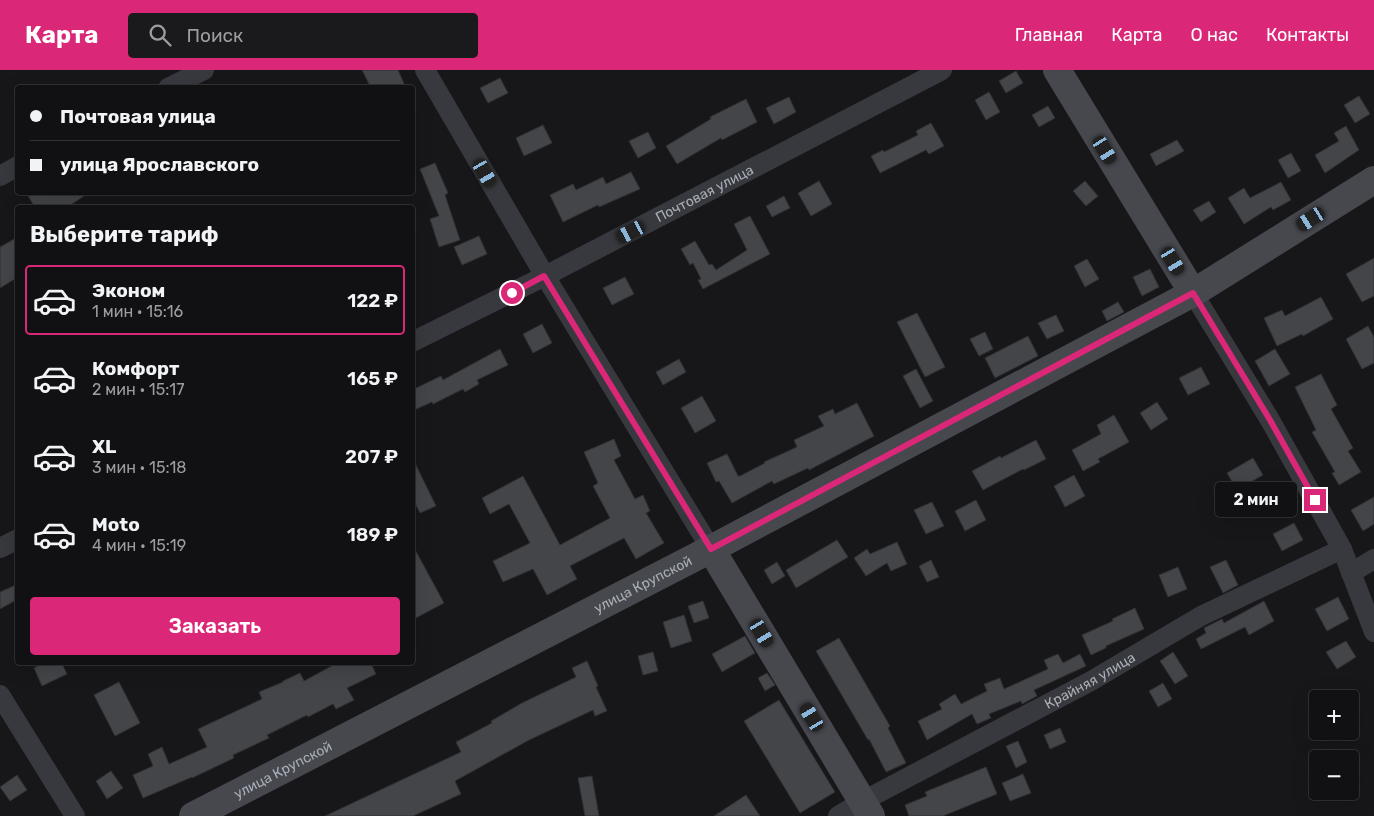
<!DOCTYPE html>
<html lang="ru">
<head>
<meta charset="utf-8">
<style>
	:root { --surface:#111113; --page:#1a1a1c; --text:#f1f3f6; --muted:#9c9da0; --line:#303133; --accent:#db2777 }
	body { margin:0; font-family:Rubik,sans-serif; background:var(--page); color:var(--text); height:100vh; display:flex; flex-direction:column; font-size:19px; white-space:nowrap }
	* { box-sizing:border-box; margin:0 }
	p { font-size:16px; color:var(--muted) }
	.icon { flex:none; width:28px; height:28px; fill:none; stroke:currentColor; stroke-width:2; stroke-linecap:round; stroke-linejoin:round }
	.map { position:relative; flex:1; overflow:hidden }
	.panel { position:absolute; left:15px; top:135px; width:400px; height:460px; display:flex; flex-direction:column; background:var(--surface); border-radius:5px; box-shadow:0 5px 20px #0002,0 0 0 1px var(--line) }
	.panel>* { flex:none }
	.top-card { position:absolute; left:15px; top:15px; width:400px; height:110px; border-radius:5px; box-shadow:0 5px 20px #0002,0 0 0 1px var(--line); display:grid; align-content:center; height:110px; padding:0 15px; background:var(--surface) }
	.buttons { position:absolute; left:1309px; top:620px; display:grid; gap:10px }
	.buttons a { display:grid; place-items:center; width:50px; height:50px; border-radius:5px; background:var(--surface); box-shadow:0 5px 20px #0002,0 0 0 1px var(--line); font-size:25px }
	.end { position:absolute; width:22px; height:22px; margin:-11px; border:6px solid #db2777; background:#fff; box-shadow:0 0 0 2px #fff }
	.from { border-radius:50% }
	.bubble { position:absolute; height:35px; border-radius:5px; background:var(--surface); box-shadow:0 5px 20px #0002,0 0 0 1px var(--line); font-size:16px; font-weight:600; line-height:35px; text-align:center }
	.car { position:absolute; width:15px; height:30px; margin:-15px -8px; border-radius:6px; box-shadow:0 0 4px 1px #0007; background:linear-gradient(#222 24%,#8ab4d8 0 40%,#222 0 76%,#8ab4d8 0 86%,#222 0) }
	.top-card b { display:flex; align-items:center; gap:18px; height:48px; font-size:19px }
	.top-card b+b { border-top:1px solid var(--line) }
	.top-card i { width:12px; height:12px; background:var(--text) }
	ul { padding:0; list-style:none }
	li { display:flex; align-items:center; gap:15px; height:70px; margin:0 10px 8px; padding:0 5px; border:2px solid transparent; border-radius:5px }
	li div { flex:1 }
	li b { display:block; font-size:19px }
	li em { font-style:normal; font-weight:600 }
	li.selected { border-color:var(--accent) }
	li>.icon { width:45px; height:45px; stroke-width:1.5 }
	h2 { padding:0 15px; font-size:22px; line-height:60px }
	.button { display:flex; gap:10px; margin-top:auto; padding:10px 15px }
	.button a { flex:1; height:58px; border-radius:5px; background:var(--accent); color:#fff; font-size:20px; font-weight:600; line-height:58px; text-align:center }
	header { display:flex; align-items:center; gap:30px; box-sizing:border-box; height:70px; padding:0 25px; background:var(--accent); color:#fff }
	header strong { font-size:24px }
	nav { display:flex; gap:28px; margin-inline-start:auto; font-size:18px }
	.search { width:350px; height:45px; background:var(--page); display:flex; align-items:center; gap:12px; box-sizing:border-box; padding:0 18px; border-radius:5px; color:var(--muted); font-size:19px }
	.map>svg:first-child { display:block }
	.building { fill:#434549; stroke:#313135 }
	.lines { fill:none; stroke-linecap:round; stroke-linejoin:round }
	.street { stroke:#38393e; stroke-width:20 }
	.secondary { stroke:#46484e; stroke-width:28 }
	.route { stroke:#db2777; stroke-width:6 }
	.labels { text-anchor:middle; stroke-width:4.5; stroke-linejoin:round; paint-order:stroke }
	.street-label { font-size:14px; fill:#a9afb8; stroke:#121214 }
</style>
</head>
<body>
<header>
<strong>Карта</strong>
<div class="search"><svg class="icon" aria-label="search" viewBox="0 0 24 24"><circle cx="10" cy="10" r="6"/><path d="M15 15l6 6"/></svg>Поиск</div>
<nav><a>Главная</a><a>Карта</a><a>О нас</a><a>Контакты</a></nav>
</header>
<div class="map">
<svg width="1374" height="746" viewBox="0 0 1374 746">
	<rect width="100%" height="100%" fill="#171719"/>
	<g class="building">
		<path d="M362,0H398L406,18H371Z"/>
		<path d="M1016,1L1023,13L1006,23L999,11Z"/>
		<path d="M500,8L508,23L488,33L480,18Z"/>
		<path d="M989,22L1000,42L986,50L975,30Z"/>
		<path d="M1359,26L1370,44L1355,53L1344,35Z"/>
		<path d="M789,27L796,42L774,54L766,38Z"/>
		<path d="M746,29L757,52L722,70L721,68L677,94L666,76L711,49L710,47Z"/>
		<path d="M1048,36L1055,48L1039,57L1032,45Z"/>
		<path d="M931,53L944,76L929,84L926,80L880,103L871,86L883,80L884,82L918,65L916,61Z"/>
		<path d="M543,55L552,73L524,86L516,68Z"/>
		<path d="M1346,56L1359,80L1325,103L1315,85L1339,71L1334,63Z"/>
		<path d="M648,62L656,78L638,88L629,71Z"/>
		<path d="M1177,70L1184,81L1156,96L1150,84Z"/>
		<path d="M1291,83L1301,101L1288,108L1278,90Z"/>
		<path d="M435,93L448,123L445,125L460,170L439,177L430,149L439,146L420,99Z"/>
		<path d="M631,102L640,119L599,137L598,135L563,152L550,125L573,114L576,120L603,107L606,114Z"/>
		<path d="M819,111L832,134L811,146L798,123Z"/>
		<path d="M1085,111L1098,126L1086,136L1073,121Z"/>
		<path d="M1281,112L1291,130L1273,140L1271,137L1244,154L1228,128L1244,118L1250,128Z"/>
		<path d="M26,122H90L66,138H35Z"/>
		<path d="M784,126L790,138L772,147L766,136Z"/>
		<path d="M1209,131L1216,142L1201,152L1193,140Z"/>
		<path d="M750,146L770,184L703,219L698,210L701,209L693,193L690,195L681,179L695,171L709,195L712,194L716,200L747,180L734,154Z"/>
		<path d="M479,166L487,184L462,195L454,177Z"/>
		<path d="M18,167V207L0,218V177Z"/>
		<path d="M1374,188V226L1362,232L1346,204Z"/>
		<path d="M1087,189L1099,209L1085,217L1074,196Z"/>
		<path d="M1150,199L1159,217L1142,226L1133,207Z"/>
		<path d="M625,207L634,224L612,235L603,218Z"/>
		<path d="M1321,227L1333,249L1303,266L1302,264L1277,276L1264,248L1282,240L1285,246Z"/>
		<path d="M1118,232L1124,242L1107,251L1102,241Z"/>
		<path d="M917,243L945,297L925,307L897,252Z"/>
		<path d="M1056,245L1064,261L1047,269L1038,253Z"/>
		<path d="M542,254L552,273L533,283L523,264Z"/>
		<path d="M1368,256L1374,267V293L1362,299L1346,269Z"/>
		<path d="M985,262L993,279L979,286L970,269Z"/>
		<path d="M1028,266L1038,286L995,308L985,288Z"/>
		<path d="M500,279L508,295L477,310L479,314L465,322L463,319L433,334L432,332L412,341V320L441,306L443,310Z"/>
		<path d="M1275,279L1290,304L1269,316L1255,291Z"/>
		<path d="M679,289L686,302L663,315L656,302Z"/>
		<path d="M1201,297L1210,314L1188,325L1179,308Z"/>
		<path d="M916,299L933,331L920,338L903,306Z"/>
		<path d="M1321,304L1337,335L1331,339L1353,378L1348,381L1361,402L1339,415L1332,403L1335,402L1312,362L1316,360L1295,317Z"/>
		<path d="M702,326L716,351L695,363L681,338Z"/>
		<path d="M1157,332L1168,349L1151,360L1140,343Z"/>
		<path d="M857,333L874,366L809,400L808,398L774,414L772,411L732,433L719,411L716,412L707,393L727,384L738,406H740L765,393L764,392L797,377L794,370L824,356L818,346L833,339L835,344Z"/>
		<path d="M1114,345L1129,372L1098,389L1100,392L1083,401L1072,380L1101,364L1097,355Z"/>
		<path d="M614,369L621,386L614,390L635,429L643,425L650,441L646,443L664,473L636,489L624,468L570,496L577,509L547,525L533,499L503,512L493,491L530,473L509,434L490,444L482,428L523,406L560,475L610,448L593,416L598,413L584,382Z"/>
		<path d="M1036,370L1046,389L1024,400L1023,399L983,420L972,401L1000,386L1001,388Z"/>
		<path d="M412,387L436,436L420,443L412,427Z"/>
		<path d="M1253,388L1263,405L1237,420L1227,403Z"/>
		<path d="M1074,405L1085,426L1065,437L1054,416Z"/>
		<path d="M1374,427V454L1363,461L1351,440Z"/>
		<path d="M976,430L986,450L965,461L955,441Z"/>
		<path d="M932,432L944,456L926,464L914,440Z"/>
		<path d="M1294,453L1303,470L1282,481L1273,464Z"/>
		<path d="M837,470L848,487L796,518L786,500Z"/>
		<path d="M897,472L907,494L891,501L887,493L866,506L854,488L867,479L870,484Z"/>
		<path d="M412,474L444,533L412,550Z"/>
		<path d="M931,490L939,507L927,512L919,496Z"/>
		<path d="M1226,490L1238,515L1223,523L1210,497Z"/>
		<path d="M777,492L785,506L772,514L764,500Z"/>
		<path d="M1178,497L1187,519L1168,527L1159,505Z"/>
		<path d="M18,514V529L0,539V522Z"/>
		<path d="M1338,527L1349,549L1327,561L1315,539Z"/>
		<path d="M703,531L709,548L694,553L688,536Z"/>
		<path d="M1264,531L1274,551L1249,565L1245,557L1201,579L1196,569L1206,563L1204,558L1222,549L1224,553Z"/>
		<path d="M1135,538L1144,559L1106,576V578L1091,585L1082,565L1113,551L1112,549Z"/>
		<path d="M684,545L692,571L671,578L663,552Z"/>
		<path d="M745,566L755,583L722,602L712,584Z"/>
		<path d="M839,568L890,656L888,658L906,693L886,702L869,669L868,670L816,581Z"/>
		<path d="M1346,571L1356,587L1337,599L1326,582Z"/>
		<path d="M653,582L658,601L643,605L638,586Z"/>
		<path d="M1173,582L1188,606L1175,614L1160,591Z"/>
		<path d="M1058,584L1063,593L1080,584L1086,596L1034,620L1037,626L1022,634L1021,631L989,644L991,648L977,654L972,644L927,670L918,651L942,639L939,634L955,624L961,634L987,621L984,614L1000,608L1004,619L1048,599L1044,590Z"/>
		<path d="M587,591L598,616L596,617L607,641L595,646L593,640L529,670L455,711L461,724L413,746H325L461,682L456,672L492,653L491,651L522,633L576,607L572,598Z"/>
		<path d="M46,592H61L67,604L42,616L34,598Z"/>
		<path d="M339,592H370L376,604L347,618L354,630L336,639L333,634L308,647L307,645L267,665L269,668L233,685L234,688L192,708V707L143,728L133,705L153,696L148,684L162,677L169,694L207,677L198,659L262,629L259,622L283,612V611L300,603L304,611Z"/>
		<path d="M767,603L775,615L765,621L758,608Z"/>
		<path d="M119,612L140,653L115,666L94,625Z"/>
		<path d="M1163,613L1172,629L1158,637L1149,621Z"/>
		<path d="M779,630L835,722L800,743L744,651Z"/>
		<path d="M1060,658L1066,672L1050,679L1044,665Z"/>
		<path d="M1018,671L1027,692L1016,698L1006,676Z"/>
		<path d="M986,697L997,724L943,746H909L905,735L927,726L925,722Z"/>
		<path d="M111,701L123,718L107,729L96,711Z"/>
		<path d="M1023,704L1031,723L1010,731L1002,713Z"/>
		<path d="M17,705L27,720L10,731L0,717Z"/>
		<path d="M592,706L599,746H585L578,708Z"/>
		<path d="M746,725L760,746H714Z"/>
	</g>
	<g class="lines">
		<g class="street">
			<path d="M425,0L545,206L711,479"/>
			<path d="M168,18L204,0"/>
			<path d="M0,106L18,96"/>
			<path d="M1193,223L1270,350L1342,479L1374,562"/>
			<path id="s1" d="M412,272L545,206L942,0"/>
			<path d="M0,478L18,469"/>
			<path d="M1351,503L1374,489"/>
			<path d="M0,625L75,746"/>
			<path id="s2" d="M838,746L863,731L1091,611L1201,546L1342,479"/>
		</g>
		<g class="secondary">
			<path d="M1057,0L1193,223"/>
			<path d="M711,479L871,746"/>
			<path id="s3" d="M193,746L711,479L1193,223L1374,110"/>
		</g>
	</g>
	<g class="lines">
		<path class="route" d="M512,223L544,206L711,479L1193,223L1270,350L1315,430"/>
	</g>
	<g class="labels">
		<g class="street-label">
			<text dy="5" stroke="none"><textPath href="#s1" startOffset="328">Почтовая улица</textPath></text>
			<text dy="5" stroke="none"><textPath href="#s3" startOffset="506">улица Крупской</textPath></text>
			<text dy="5" stroke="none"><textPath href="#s2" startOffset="286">Крайняя улица</textPath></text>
			<text dy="5" stroke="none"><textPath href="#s3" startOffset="101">улица Крупской</textPath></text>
		</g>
	</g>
</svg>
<div class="buttons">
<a>+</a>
<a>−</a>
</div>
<i class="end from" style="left:512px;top:223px"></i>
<i class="end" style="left:1315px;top:430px"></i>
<div class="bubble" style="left:1215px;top:412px;width:82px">2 мин</div>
<i class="car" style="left:1105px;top:80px;rotate:148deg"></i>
<i class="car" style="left:485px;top:103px;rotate:150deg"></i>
<i class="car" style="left:1311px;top:149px;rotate:238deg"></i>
<i class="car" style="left:631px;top:162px;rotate:243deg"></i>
<i class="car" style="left:1173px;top:191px;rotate:149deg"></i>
<i class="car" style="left:762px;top:563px;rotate:149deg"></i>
<i class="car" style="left:812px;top:647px;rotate:329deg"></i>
<div class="top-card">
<b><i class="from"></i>Почтовая улица</b>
<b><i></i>улица Ярославского</b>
</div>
<section class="panel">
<h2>Выберите тариф</h2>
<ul>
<li class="selected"><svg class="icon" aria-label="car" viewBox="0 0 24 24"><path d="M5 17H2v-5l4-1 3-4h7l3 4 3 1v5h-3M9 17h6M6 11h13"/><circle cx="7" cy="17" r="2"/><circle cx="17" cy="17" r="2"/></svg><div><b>Эконом</b><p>1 мин · 15:16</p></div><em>122 ₽</em></li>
<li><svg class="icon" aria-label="car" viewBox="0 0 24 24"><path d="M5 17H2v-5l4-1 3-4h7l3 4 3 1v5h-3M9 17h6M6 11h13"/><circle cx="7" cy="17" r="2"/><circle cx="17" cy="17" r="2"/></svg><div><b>Комфорт</b><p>2 мин · 15:17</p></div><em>165 ₽</em></li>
<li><svg class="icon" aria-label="car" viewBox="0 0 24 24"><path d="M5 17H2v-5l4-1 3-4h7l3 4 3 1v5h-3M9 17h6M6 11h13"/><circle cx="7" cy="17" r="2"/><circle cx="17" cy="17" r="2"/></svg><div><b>XL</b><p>3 мин · 15:18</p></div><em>207 ₽</em></li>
<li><svg class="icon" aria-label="car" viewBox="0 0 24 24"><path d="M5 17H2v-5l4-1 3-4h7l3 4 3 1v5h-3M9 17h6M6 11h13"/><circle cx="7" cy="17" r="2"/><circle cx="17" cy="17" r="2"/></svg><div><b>Moto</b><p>4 мин · 15:19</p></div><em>189 ₽</em></li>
</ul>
<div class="button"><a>Заказать</a></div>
</section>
</div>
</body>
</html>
